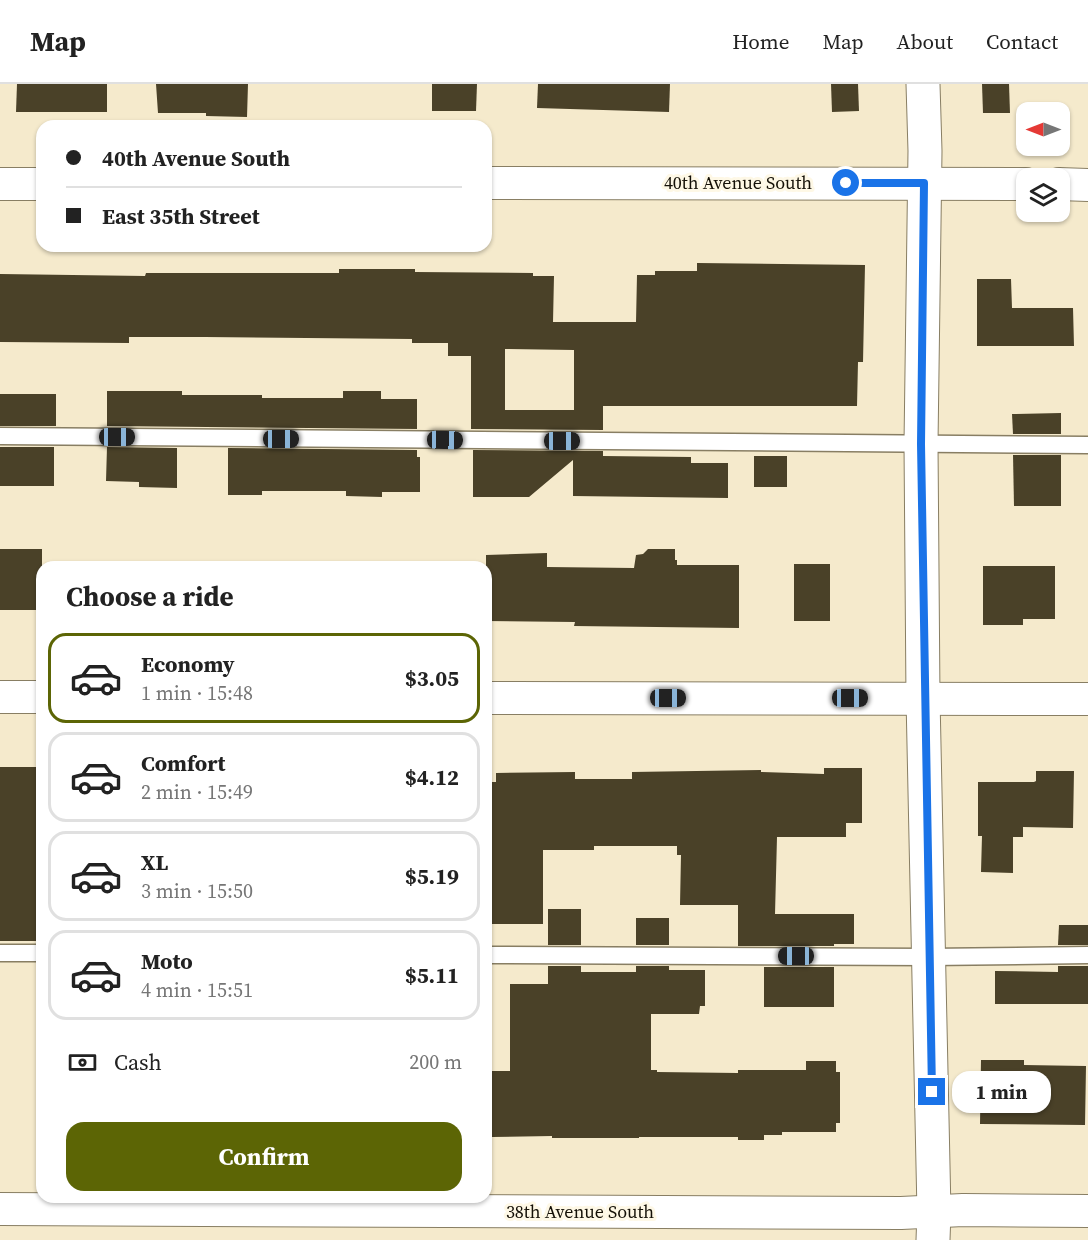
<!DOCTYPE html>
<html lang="en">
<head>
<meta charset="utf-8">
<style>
	:root { --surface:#fff; --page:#f6f6f6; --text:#222; --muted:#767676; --line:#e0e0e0; --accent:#5c6505 }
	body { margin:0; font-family:"Source Serif 4",serif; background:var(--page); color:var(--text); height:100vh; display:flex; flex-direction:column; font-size:22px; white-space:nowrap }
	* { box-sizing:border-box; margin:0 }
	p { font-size:20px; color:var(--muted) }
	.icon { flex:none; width:33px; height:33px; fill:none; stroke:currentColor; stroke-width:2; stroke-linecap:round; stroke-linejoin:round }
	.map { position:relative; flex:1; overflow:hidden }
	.panel { position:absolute; left:36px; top:477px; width:456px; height:642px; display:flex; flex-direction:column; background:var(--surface); border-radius:18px; box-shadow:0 2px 4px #0004 }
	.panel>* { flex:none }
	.top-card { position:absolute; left:36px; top:36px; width:456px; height:132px; border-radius:18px; box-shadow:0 2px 4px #0004; display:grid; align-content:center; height:132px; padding:0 30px; background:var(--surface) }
	.needle { width:39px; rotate:270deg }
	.buttons { position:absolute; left:1016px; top:18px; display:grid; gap:12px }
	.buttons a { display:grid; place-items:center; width:54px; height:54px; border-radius:12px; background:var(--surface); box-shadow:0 2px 4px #0004; font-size:30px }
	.end { position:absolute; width:27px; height:27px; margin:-14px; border:8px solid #1a73e8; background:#fff; box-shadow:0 0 0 3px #fff }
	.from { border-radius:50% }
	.bubble { position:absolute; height:42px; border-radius:18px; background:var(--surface); box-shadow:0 2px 4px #0004; font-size:20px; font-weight:700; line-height:42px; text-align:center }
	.car { position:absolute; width:18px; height:36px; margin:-18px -9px; border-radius:8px; box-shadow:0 0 4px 2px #0007; background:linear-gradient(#222 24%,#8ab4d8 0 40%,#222 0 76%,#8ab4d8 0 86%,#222 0) }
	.top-card b { display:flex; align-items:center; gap:21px; height:57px; font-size:22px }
	.top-card b+b { border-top:2px solid var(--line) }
	.top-card i { width:15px; height:15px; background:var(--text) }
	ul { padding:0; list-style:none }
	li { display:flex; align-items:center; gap:18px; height:90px; margin:0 12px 9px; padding:0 18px; border:3px solid var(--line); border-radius:18px }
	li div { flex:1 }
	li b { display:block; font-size:22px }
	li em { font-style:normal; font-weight:700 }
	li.current { border-color:var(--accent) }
	li>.icon { width:54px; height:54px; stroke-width:1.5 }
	h2 { padding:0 30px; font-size:27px; line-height:72px }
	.pay { display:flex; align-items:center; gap:15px; height:66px; padding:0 30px; font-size:22px }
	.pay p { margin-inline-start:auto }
	.action { display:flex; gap:12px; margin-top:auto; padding:12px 30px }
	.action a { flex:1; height:69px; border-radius:18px; background:var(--accent); color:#fff; font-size:24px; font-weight:700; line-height:69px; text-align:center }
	header { display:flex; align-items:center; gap:36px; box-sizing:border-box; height:84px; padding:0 30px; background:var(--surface); border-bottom:2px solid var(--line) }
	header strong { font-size:28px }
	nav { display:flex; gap:33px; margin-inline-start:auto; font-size:21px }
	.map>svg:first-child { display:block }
	.building { fill:#4a4128; fill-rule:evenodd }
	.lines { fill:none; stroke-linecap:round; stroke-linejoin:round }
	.lane-casing { stroke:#887e63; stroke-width:19 }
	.street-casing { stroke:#887e63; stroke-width:34 }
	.secondary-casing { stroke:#887e63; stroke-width:35 }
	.lane { stroke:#fff; stroke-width:16 }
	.street { stroke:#fff; stroke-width:32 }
	.secondary { stroke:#fff; stroke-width:33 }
	.route { stroke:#1a73e8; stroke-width:8 }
	.labels { text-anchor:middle; stroke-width:6; stroke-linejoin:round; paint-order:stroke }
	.street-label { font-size:18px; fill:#141007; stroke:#fef8e6 }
</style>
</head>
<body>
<header>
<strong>Map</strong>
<nav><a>Home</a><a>Map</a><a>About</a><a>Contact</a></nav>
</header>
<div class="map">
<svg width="1088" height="1156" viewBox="0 0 1088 1156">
	<rect width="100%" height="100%" fill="#f5eacc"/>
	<g class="building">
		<path d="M17,0H107V28H16Z"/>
		<path d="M156,0H248L247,33L206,32V29H158Z"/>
		<path d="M432,0H477L476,27H432Z"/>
		<path d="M538,0H670L669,28L537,24Z"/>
		<path d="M831,0H858L859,27L832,28Z"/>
		<path d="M982,0H1009L1010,29H983Z"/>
		<path d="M697,179L865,181L863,278H858L857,322H603V346L471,345V272H448V259H412V255L205,253H129V259L0,258V190L145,192L146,189H339V185H415V188L533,189V192H554L553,238H636L637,191H655V187H697ZM505,265L574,266V326H505Z"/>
		<path d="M977,195H1011L1012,224H1073L1074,262H977Z"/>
		<path d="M107,307H182V311H262V314H343V307H381V315H417V345L107,342Z"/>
		<rect x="0" y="310" width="56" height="32"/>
		<path d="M1061,329V350H1013L1012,330Z"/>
		<rect x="0" y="363" width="54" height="39"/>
		<path d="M107,363L177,364V404L139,403V398L106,397Z"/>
		<path d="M228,364L417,366V373H420V408H382V413L346,412V407H262V411H228Z"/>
		<path d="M473,366L603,367V372L691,373V379H728V414L573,412V376L529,413H473Z"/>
		<path d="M1013,371H1061V422H1014Z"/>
		<rect x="754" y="372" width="33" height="31"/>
		<rect x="0" y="465" width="42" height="61"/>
		<path d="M648,465H675V476H677V481H739V544L574,542L575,538L486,537V471L547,469V483L634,484L636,471L643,470Z"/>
		<rect x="794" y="480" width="36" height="57"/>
		<path d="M983,482H1055V535H1023V541H983Z"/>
		<path d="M0,683H41L42,857H0Z"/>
		<path d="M824,684H862V739H846V753H777L775,830H854V860H834V862H738V821H680L681,771H677V762H594V766H543V840H488L487,698H496V689L575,688V695H632V688L761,686V688L824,690Z"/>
		<path d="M1036,687H1074L1073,744L1023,743V753H1013V789L981,788L982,752H978V698H1034L1036,697Z"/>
		<rect x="548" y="825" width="33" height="36"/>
		<rect x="636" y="834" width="33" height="27"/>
		<path d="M1059,841H1088V861H1058Z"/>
		<path d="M548,882H581V888H636V882H669V886H705V922H700L699,930H651V986H657V988L738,989V986H806V977H836V988H840V1039H836V1048H782V1051H764V1056H738V1053H639V1054H552V1052L492,1053V987H510V900H548Z"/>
		<path d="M1058,882H1088V920H995V887L1058,888Z"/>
		<rect x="764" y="883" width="70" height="40"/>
		<path d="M981,976H1024V981L1086,982L1085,1041L980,1040Z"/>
	</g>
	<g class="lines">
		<defs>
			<g id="lane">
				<path d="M0,352L1088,361"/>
				<path d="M0,869H42"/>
				<path d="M486,871L929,873L1088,871"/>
			</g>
			<g id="street">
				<path d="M486,99L1026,100"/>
				<path d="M0,100H42"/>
				<path d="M1059,100L1088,101"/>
				<path d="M0,613H42"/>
				<path d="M486,614L1088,615"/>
				<path d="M0,1125L901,1129L963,1126L1088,1127"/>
			</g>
			<path id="secondary" d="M923,0L925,67L921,360L923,614L934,1128L933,1156"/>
		</defs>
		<use href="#lane" class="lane-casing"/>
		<use href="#street" class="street-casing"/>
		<use href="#secondary" class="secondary-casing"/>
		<use href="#lane" class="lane"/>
		<use href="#street" class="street"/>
		<use href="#secondary" class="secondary"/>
	</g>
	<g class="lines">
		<path class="route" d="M846,99H924L921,360L932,1008"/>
	</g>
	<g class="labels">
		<g class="street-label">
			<text x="738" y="105">40th Avenue South</text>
			<text x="580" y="1134">38th Avenue South</text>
		</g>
	</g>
</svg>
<div class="buttons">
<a><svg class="needle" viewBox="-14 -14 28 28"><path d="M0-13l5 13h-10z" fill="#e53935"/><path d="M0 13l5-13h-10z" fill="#767676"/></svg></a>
<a><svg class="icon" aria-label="layers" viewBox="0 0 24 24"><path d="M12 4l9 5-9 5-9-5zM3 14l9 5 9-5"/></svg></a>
</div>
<i class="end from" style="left:846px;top:99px"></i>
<i class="end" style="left:932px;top:1008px"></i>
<div class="bubble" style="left:952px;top:987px;width:99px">1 min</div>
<i class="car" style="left:117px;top:353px;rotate:90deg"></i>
<i class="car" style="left:281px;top:355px;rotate:90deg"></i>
<i class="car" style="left:445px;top:356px;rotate:91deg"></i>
<i class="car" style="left:562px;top:357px;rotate:90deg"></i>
<i class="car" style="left:668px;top:614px;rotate:90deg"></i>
<i class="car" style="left:850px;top:614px;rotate:90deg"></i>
<i class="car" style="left:796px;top:872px;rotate:270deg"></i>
<div class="top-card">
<b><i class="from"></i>40th Avenue South</b>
<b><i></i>East 35th Street</b>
</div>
<section class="panel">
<h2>Choose a ride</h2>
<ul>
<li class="current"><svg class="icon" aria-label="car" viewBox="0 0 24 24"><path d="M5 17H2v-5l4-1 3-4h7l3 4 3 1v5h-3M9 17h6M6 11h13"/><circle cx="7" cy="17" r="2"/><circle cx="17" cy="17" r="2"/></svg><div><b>Economy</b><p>1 min · 15:48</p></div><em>$3.05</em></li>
<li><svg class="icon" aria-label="car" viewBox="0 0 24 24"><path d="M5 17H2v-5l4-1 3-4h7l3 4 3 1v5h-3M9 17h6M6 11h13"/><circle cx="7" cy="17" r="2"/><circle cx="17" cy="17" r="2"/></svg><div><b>Comfort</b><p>2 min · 15:49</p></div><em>$4.12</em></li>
<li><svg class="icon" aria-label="car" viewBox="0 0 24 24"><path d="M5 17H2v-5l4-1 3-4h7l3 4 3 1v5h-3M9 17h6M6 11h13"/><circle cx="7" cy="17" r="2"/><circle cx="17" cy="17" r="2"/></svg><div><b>XL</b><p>3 min · 15:50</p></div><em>$5.19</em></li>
<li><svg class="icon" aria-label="car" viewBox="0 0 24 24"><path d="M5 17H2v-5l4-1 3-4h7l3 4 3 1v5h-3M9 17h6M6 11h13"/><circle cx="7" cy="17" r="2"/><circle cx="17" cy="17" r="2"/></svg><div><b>Moto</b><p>4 min · 15:51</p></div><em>$5.11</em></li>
</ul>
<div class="pay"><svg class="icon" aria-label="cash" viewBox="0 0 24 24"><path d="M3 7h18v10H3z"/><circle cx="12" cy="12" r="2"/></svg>Cash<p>200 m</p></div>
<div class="action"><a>Confirm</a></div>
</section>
</div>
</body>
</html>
